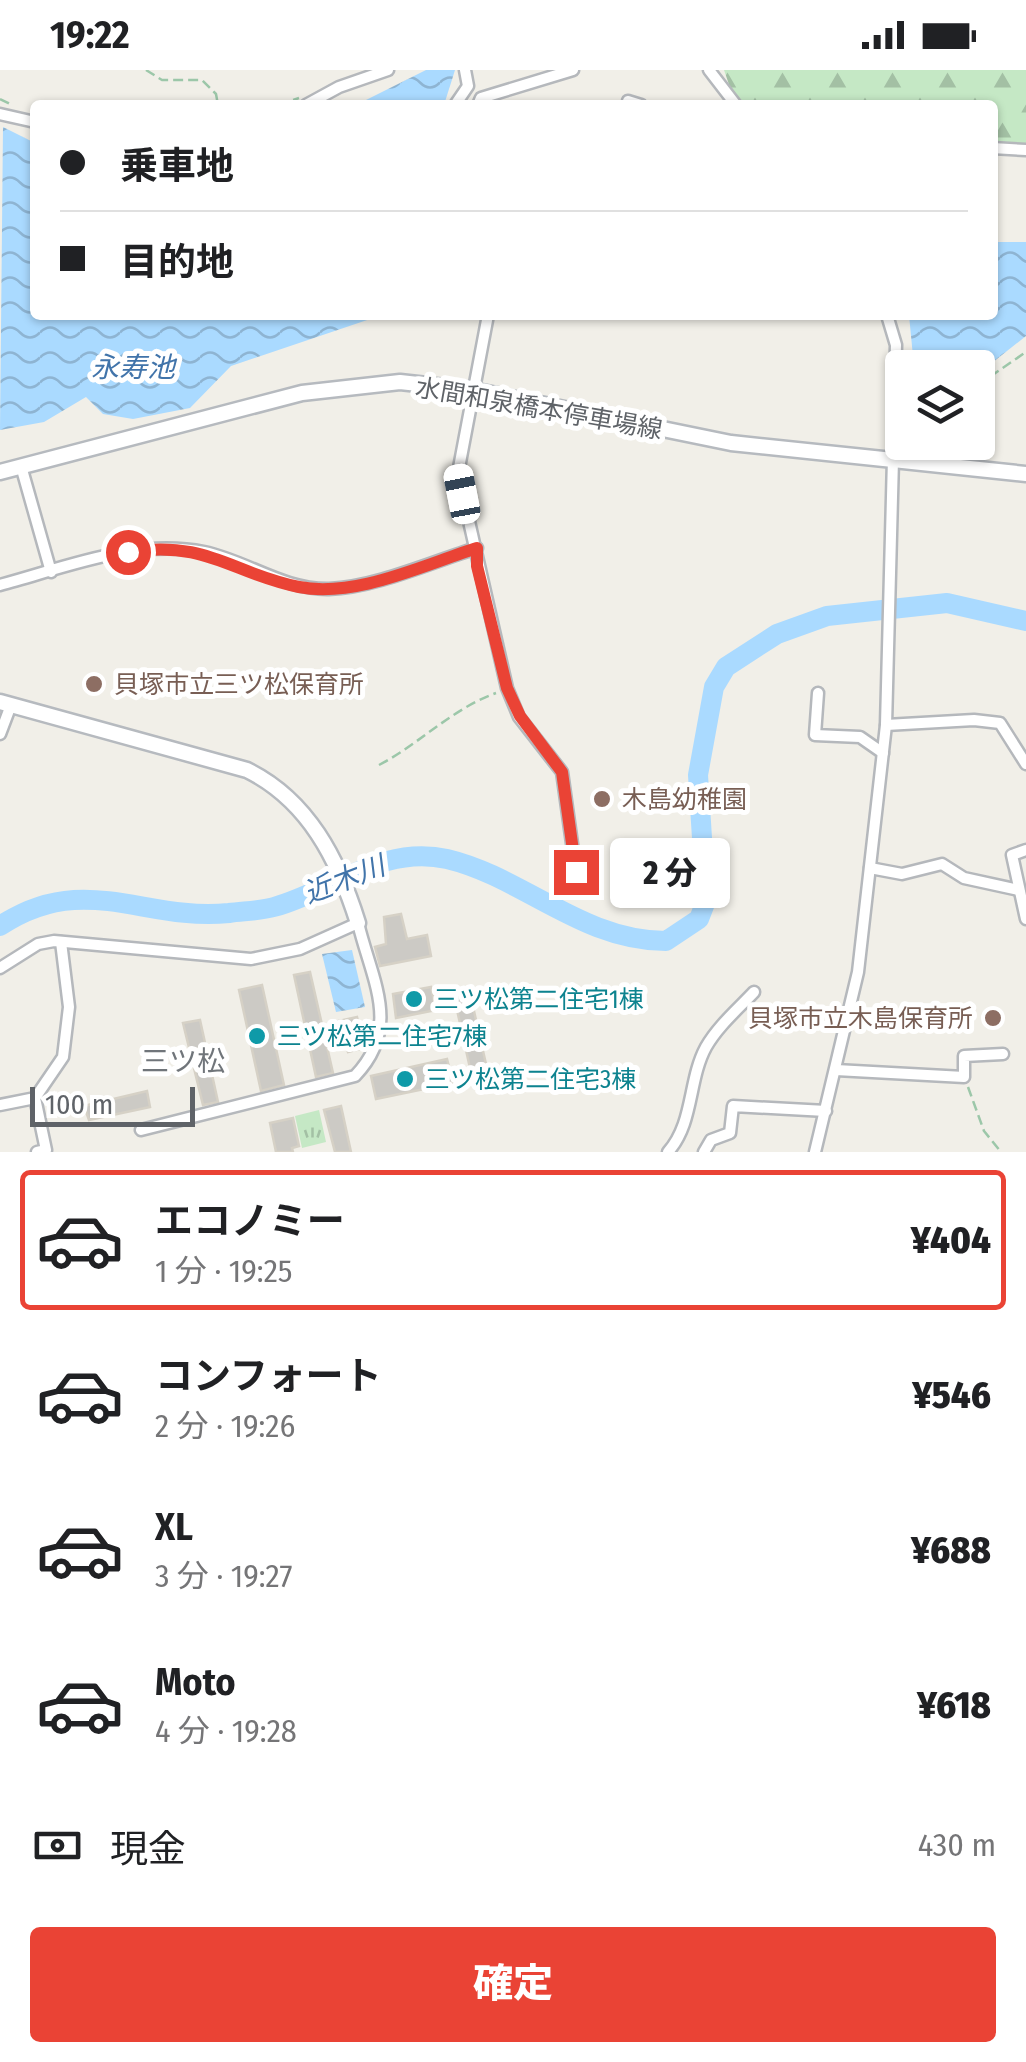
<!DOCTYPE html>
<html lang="ja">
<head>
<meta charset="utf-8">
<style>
	:root { --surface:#fff; --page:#f2f2f2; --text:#202124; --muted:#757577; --line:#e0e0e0; --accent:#ea4335 }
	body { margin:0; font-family:"Fira Sans Condensed","Noto Sans JP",sans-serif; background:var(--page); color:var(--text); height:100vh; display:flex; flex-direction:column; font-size:38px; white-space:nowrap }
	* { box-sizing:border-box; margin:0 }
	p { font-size:32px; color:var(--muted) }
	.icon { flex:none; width:55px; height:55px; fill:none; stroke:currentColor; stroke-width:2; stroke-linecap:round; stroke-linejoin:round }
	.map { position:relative; height:1082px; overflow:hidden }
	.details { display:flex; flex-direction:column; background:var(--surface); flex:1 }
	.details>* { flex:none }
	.banner { position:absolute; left:30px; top:30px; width:968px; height:220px; border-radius:10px; box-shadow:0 2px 8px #0004; display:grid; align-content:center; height:220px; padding:0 30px; background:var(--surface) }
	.tools { position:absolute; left:885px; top:280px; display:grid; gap:20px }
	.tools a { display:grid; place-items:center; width:110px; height:110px; border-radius:10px; background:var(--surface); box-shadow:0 2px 8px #0004; font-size:50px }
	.scale { position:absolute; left:30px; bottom:25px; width:165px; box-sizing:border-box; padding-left:10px; border:5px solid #5f6368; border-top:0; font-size:28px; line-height:35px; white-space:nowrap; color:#5f6368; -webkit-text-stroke:8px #fff; paint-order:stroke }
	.end { position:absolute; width:45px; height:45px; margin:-22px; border:12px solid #ea4335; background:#fff; box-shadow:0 0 0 5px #fff }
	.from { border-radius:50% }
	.bubble { position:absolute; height:70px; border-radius:10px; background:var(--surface); box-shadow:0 2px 8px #0004; font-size:32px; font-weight:800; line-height:70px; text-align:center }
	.car { position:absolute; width:30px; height:60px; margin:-30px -15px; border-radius:12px; box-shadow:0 0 8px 2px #0007; background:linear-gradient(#fff 24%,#345 0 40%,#fff 0 76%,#345 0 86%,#fff 0) }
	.banner b { display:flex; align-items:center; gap:35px; height:95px; font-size:38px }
	.banner b+b { border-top:2px solid var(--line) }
	.banner i { width:25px; height:25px; background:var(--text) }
	ul { padding:18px 0 0; list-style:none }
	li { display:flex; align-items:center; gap:30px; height:140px; margin:0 20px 15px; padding:0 10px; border:5px solid transparent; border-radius:10px }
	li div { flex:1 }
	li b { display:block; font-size:38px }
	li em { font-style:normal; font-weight:800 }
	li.active { border-color:var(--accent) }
	li>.icon { width:90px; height:90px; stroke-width:1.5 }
	.pay { display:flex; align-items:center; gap:25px; height:110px; padding:0 30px; font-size:38px }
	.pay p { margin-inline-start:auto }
	.action { display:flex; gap:20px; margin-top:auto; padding:20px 30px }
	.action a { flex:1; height:115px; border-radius:10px; background:var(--accent); color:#fff; font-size:40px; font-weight:800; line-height:115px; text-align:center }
	.status { display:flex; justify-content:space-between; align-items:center; height:70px; padding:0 50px; background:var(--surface); direction:ltr }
	.status svg { height:28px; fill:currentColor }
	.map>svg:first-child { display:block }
	.grass { fill:url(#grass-tufts) }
	.forest { fill:url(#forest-firs) }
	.water { fill:url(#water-waves) }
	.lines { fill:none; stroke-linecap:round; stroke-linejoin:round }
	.river { stroke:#aadaff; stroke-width:20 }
	.building { fill:#cccac5; stroke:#d6d1c6; stroke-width:2.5 }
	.street-casing { stroke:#b5b8bc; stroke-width:15 }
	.secondary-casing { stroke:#b6babf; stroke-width:19 }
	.path { stroke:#9cc7a9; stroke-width:2.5; stroke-dasharray:10 5; stroke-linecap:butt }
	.street { stroke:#fff; stroke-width:10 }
	.secondary { stroke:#fff; stroke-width:14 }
	.route { stroke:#ea4335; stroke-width:12 }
	.education-dot { fill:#8d6e63; stroke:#fff; stroke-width:4 }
	.culture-dot { fill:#0f9aa8; stroke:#fff; stroke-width:4 }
	.labels { text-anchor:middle; stroke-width:10; stroke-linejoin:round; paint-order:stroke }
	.street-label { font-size:25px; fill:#5f6368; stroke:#fff }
	.education-label { font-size:25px; fill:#785e54; stroke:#fff; text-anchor:start }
	.culture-label { font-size:25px; fill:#0d838f; stroke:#fff; text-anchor:start }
	.water-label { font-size:28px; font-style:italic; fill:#4174aa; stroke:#fff }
	.neighbourhood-label { font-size:28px; fill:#70757a; stroke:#fff }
</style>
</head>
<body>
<div class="status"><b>19:22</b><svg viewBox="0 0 49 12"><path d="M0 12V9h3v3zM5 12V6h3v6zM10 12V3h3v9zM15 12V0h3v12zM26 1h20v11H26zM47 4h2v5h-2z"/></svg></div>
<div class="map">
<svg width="1026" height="1082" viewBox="0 0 1026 1082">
	<defs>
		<pattern id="grass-tufts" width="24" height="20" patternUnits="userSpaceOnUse" patternTransform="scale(2.5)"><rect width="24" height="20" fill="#c5e8c5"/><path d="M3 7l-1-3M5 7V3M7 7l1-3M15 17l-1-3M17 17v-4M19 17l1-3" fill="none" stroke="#a3c0a4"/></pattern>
		<pattern id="forest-firs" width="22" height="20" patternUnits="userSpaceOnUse" patternTransform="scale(2.5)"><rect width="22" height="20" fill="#c5e8c5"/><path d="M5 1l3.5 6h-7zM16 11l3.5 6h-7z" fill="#a3c0a4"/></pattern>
		<pattern id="water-waves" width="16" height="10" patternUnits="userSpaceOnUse" patternTransform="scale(2.5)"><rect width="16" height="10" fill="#aadaff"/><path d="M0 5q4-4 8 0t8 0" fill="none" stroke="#8eb4d2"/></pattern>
	</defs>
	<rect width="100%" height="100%" fill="#f1efe8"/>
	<path class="grass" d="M319,1040L326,1072L302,1078L295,1046Z"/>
	<path class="forest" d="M724,0H1026V73H993L992,35H736Z"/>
	<g class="water">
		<path d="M426,0H455L444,35H356Z"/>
		<path d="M3,57L35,73V245H382L231,296L190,338L133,349L103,344L86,327L44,352L0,360Z"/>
		<path d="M993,172H1026V266L978,304V298L914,297L909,245H992Z"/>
		<path d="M352,880L365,937L336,942L322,884Z"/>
	</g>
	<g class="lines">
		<path class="river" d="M0,856C84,800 144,852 229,843C243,841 260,841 274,837C333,821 382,774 447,789C523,807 582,871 666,871L699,849L706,831L698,705L714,617L726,597L777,564L827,546L947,533L1026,551"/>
	</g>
	<g class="building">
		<path d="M401,844L407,869L427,865L431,886L380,896L375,877L386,874L384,847Z"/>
		<path d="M310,902L333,1003L316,1007L294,905Z"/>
		<path d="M262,915L284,1015L261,1021L239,920Z"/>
		<path d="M431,917L436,940L396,948L393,924Z"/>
		<path d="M469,919L486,994L470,998L453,922Z"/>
		<path d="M357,947L364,978L348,982L339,951Z"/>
		<path d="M200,950L218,1032L203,1035L183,953Z"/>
		<path d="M447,989L453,1013L376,1029L371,1006Z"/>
		<path d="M147,1021L150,1037L89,1050L84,1036Z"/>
		<path d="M341,1036L351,1082H335L324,1040Z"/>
		<path d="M293,1048L299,1076L292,1078L293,1082H276L270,1053Z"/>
	</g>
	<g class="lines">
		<defs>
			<g id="street">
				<path d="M709,0L736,35"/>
				<path d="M628,31L641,35"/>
				<path d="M306,35L339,17L388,0"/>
				<path d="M455,35L468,16L465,0"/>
				<path d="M478,35L481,28L573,0"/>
				<path d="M0,44L35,52"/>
				<path d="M992,78L1026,80"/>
				<path d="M488,245L458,403L507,618L519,647L562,702L576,802"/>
				<path d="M21,396L51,502"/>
				<path d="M0,515C64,498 136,468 204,482C247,491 283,520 329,519C377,517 431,492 477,478"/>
				<path d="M818,623L815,665L860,667L883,683"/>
				<path d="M886,655L974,650L1000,653L1026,694"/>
				<path d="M0,664L11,635"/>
				<path d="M1026,780L1012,785L1026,849"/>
				<path d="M870,798L902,804L942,794L964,808L1019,820"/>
				<path d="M0,898L38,874L54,871L251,889L300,879L358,853C372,911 402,957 355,1006L141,1060"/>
				<path d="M836,1000L964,1007V986L1003,984"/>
				<path d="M0,1035L35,1028"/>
				<path d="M37,1082L46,1080L35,1028L63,987L69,937L61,872"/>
				<path d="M668,1082C694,1053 688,1010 706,977C718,956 738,939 754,922"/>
				<path d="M704,1082L711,1070L730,1063L733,1036L826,1041"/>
				<path d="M815,1082L858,902L886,655L896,275L887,245"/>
			</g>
			<g id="secondary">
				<path d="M0,402L302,323L400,312L472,320L731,373L1026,404"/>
				<path d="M0,632L247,700C308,730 338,789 358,853"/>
			</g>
		</defs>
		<use href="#street" class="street-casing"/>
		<use href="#secondary" class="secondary-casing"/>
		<g class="path">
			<path d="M146,0L162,10H202L216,24L218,35"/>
			<path d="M0,29L12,35"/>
			<path d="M279,35L299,28"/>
			<path d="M978,315L1026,282"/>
			<path d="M379,695C421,673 450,640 496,623"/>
			<path d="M968,1017L984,1061L1001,1082"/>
		</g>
		<use href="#street" class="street"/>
		<use href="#secondary" class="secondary"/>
	</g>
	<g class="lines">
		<path class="route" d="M128,482C209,470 230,503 299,517C356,528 423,495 477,478V496L507,618L520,646L562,702L576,802"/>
	</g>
	<g class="education-dot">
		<circle cx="94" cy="614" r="10"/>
		<circle cx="602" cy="729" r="10"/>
		<circle cx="993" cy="948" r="10"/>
	</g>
	<g class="culture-dot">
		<circle cx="414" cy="929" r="10"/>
		<circle cx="257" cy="966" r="10"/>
		<circle cx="405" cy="1009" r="10"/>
	</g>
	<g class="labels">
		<g class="street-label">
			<text transform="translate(539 338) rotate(10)" y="9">水間和泉橋本停車場線</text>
		</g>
		<g class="education-label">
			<text x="114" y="623">貝塚市立三ツ松保育所</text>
			<text x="622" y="738">木島幼稚園</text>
			<text x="973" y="957" text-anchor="end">貝塚市立木島保育所</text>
		</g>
		<g class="culture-label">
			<text x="434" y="938">三ツ松第二住宅1棟</text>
			<text x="277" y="975">三ツ松第二住宅7棟</text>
			<text x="425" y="1018">三ツ松第二住宅3棟</text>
		</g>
		<g class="water-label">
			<text x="133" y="307">永寿池</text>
			<text transform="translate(344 809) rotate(-21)" y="10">近木川</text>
		</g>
		<g class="neighbourhood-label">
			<text x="183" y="1001">三ツ松</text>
		</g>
	</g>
</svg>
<div class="tools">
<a><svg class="icon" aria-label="layers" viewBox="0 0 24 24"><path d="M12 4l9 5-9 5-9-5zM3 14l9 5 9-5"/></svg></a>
</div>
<div class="scale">100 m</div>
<i class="end from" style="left:128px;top:482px"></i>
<i class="end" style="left:576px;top:802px"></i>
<div class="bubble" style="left:610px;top:768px;width:120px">2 分</div>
<i class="car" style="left:462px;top:424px;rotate:349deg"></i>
<div class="banner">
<b><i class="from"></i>乗車地</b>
<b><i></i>目的地</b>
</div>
</div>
<section class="details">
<ul>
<li class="active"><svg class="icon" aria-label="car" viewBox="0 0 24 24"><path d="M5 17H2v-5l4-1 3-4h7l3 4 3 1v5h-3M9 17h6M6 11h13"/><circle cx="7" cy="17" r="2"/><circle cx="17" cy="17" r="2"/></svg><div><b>エコノミー</b><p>1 分 · 19:25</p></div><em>¥404</em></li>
<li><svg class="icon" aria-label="car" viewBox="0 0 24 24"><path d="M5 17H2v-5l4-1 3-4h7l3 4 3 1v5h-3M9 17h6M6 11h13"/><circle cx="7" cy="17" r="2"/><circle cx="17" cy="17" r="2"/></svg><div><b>コンフォート</b><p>2 分 · 19:26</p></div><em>¥546</em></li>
<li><svg class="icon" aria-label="car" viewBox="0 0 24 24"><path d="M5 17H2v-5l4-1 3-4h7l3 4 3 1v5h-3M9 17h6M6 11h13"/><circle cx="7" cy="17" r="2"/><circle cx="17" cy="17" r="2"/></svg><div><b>XL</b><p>3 分 · 19:27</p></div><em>¥688</em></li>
<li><svg class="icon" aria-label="car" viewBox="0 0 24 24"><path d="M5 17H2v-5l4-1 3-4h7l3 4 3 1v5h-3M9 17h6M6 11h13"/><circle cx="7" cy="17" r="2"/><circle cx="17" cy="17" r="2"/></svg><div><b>Moto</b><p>4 分 · 19:28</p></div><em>¥618</em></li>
</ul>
<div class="pay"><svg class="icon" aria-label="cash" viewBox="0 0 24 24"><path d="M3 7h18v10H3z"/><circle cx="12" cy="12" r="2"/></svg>現金<p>430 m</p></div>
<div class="action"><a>確定</a></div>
</section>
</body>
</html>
